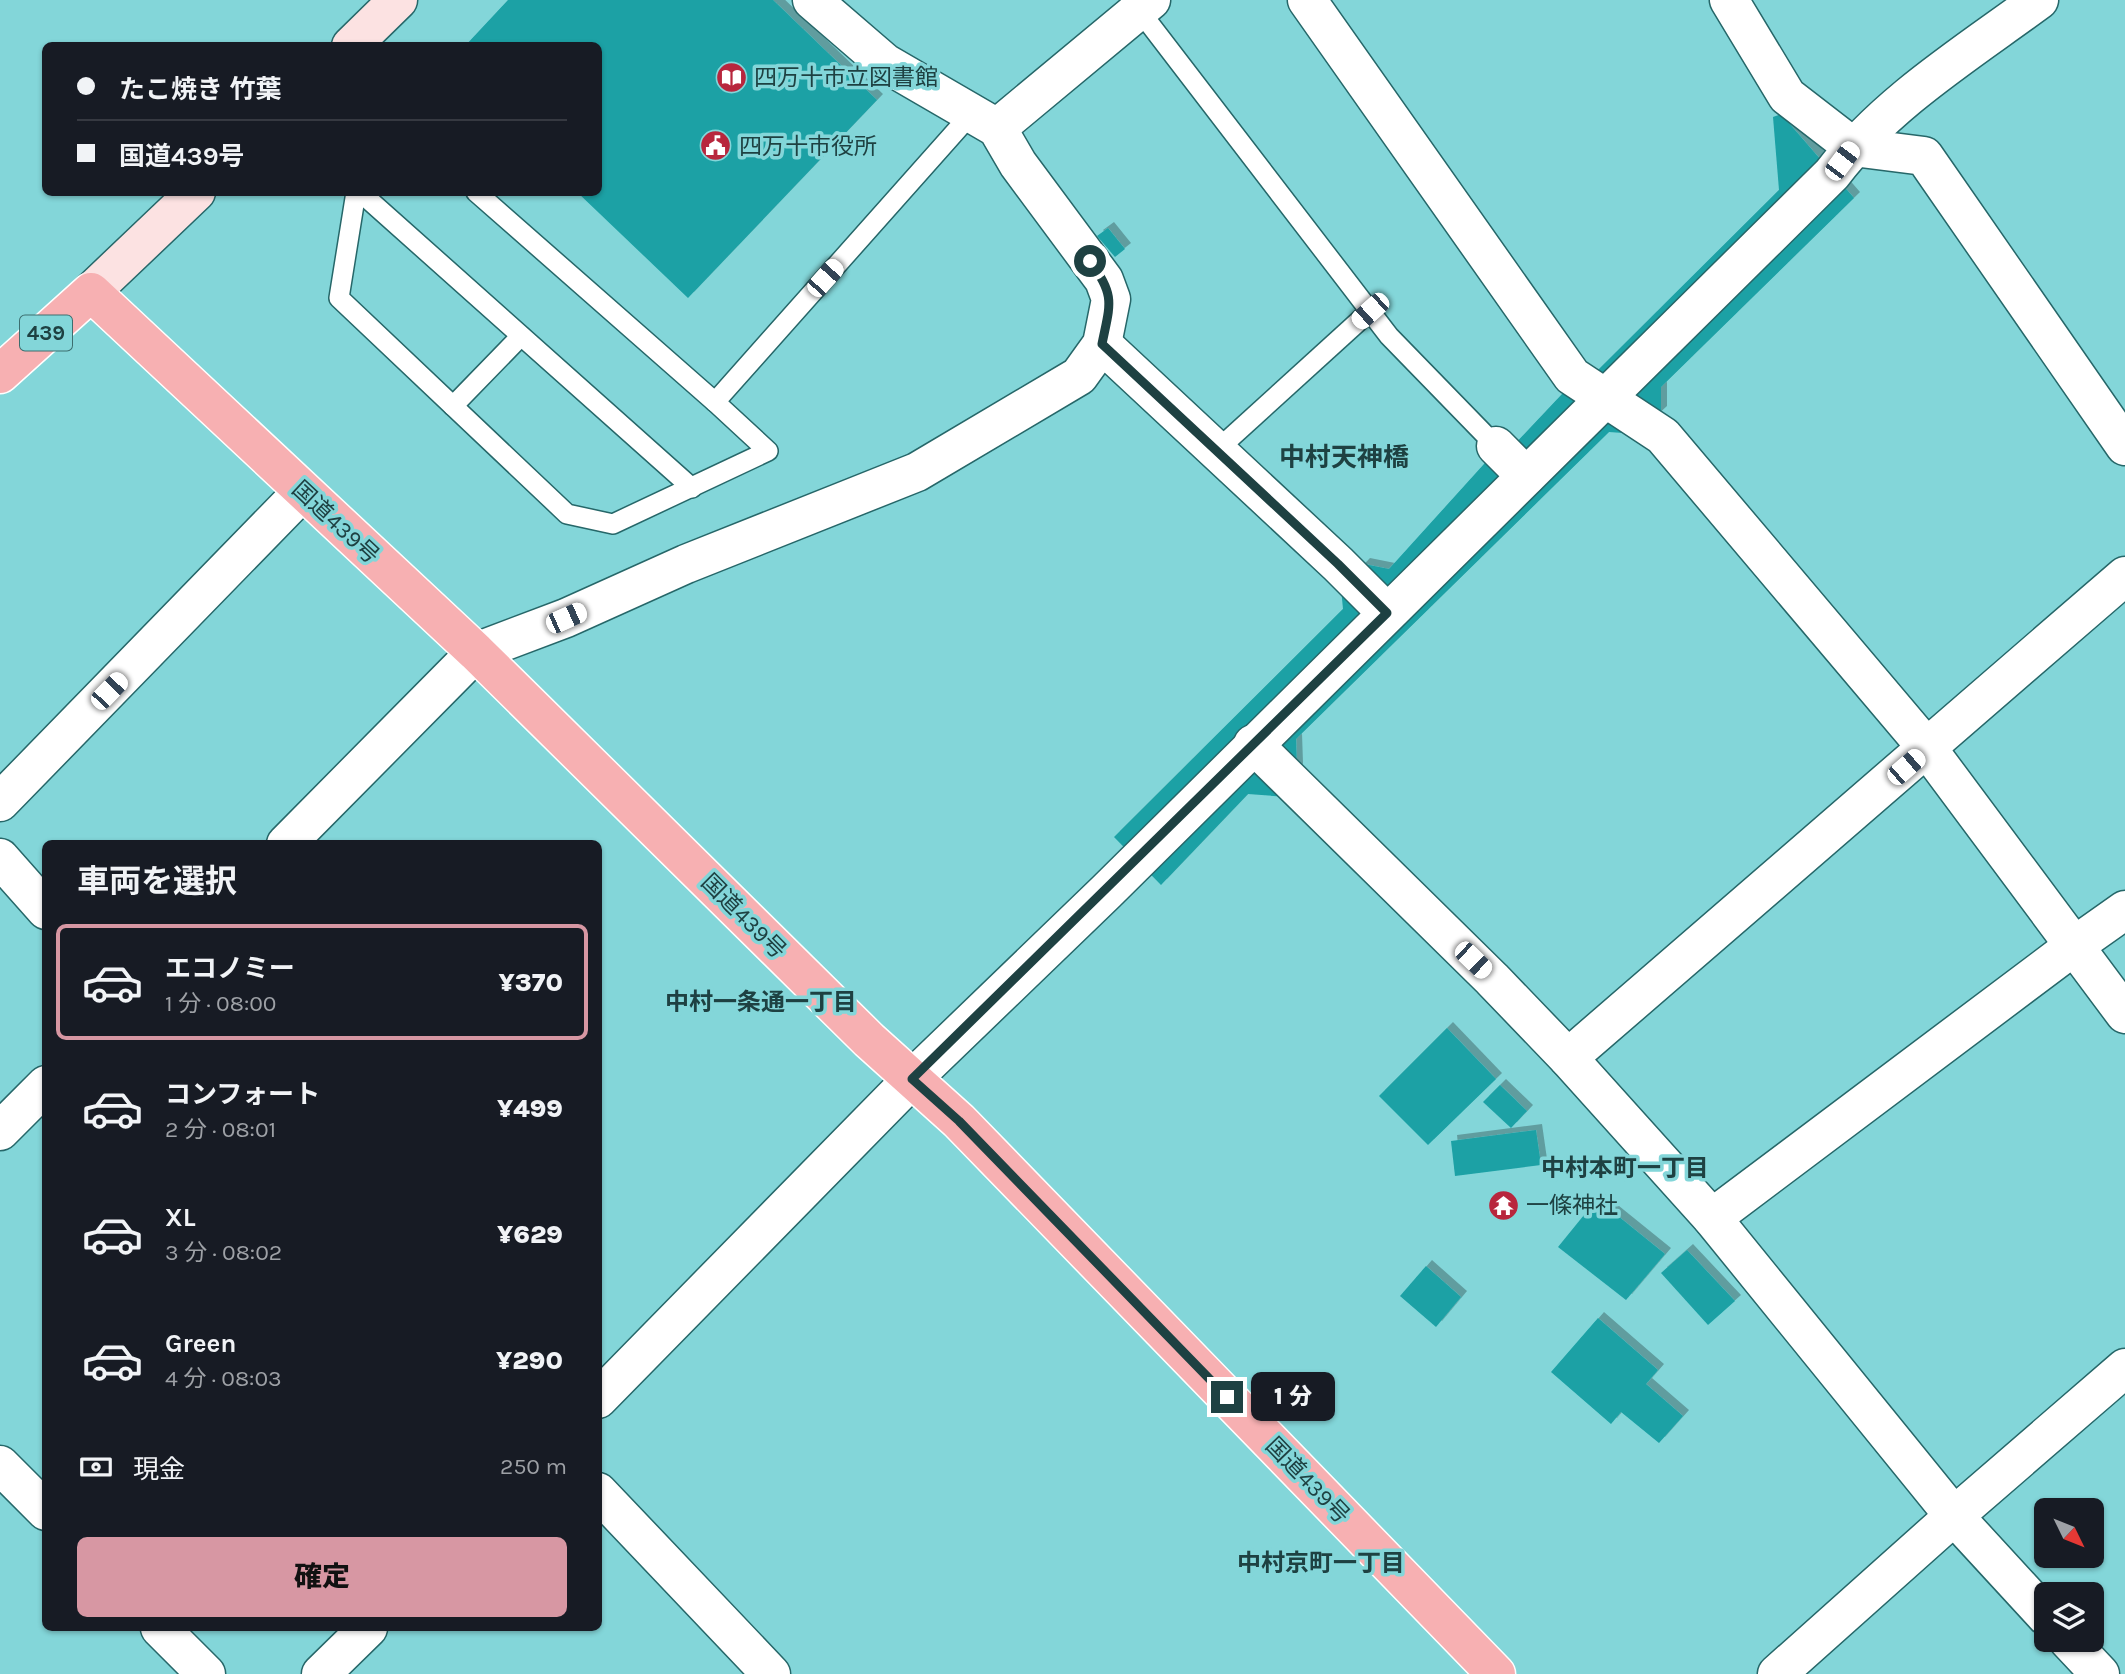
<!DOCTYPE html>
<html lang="ja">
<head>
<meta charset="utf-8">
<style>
	:root { --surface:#171b24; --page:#242831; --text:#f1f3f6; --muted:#9ea1a6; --line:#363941; --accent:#d797a3 }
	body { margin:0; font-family:Karla,"Noto Sans JP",sans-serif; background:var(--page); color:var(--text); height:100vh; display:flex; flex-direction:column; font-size:26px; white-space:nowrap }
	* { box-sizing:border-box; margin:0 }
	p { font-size:23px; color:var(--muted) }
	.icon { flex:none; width:38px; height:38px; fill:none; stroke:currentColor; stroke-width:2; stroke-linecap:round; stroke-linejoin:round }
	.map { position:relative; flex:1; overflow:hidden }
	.panel { position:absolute; left:42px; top:840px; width:560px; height:791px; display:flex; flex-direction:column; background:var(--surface); border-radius:10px; box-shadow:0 2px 5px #0004 }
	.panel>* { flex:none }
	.guide { position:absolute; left:42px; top:42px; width:560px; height:154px; border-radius:10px; box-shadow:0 2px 5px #0004; display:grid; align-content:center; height:154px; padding:0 35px; background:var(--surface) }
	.needle { width:46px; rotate:133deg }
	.fabs { position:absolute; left:2034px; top:1498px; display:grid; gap:14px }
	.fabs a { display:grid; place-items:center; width:70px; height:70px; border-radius:10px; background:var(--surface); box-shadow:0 2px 5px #0004; font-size:35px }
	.end { position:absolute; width:32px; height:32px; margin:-16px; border:9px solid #1e4142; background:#fff; box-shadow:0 0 0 4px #fff }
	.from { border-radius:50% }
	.bubble { position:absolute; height:49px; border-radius:10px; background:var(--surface); box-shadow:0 2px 5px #0004; font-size:23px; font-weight:800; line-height:49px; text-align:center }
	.car { position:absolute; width:21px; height:42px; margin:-21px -10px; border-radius:9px; box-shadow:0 0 5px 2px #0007; background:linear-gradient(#fff 24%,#345 0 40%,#fff 0 76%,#345 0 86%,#fff 0) }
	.guide b { display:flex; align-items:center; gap:24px; height:66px; font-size:26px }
	.guide b+b { border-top:2px solid var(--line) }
	.guide i { width:18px; height:18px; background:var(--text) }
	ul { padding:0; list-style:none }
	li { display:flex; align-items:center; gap:21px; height:116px; margin:0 14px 10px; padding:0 21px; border:4px solid transparent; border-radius:10px }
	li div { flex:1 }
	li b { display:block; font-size:26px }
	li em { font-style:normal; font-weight:800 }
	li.current { border-color:var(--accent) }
	li>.icon { width:63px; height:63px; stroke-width:1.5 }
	h2 { padding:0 35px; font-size:32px; line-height:84px }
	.pay { display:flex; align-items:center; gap:18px; height:77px; padding:0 35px; font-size:26px }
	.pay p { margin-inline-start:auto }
	.primary-button { display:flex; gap:14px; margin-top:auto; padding:14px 35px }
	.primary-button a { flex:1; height:80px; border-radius:10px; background:var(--accent); color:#111; font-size:28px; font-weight:800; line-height:80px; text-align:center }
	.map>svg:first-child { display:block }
	.building { fill:#1ba1a5; filter:url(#shadow) }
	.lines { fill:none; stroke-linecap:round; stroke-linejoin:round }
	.service-casing { stroke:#266769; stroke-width:22 }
	.minor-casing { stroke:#266769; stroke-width:41 }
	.secondary-casing { stroke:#266769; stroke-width:41 }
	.trunk-casing { stroke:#fff; stroke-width:41 }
	.service { stroke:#fff; stroke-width:19 }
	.minor { stroke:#fff; stroke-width:38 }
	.secondary { stroke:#fce2e2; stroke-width:38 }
	.trunk { stroke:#f7b0b2; stroke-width:38 }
	.route { stroke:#1e4142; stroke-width:9 }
	.labels { text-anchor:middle; stroke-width:7; stroke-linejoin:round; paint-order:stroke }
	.shield { fill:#83d6d9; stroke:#3c6e6f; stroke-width:2 }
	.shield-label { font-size:21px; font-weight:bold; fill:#1e4142 }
	.poi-label { font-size:23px; fill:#1e4142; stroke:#83d6d9; text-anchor:start }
	.street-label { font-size:23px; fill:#1e4142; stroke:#83d6d9 }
	.neighbourhood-label { font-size:24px; font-weight:bold; fill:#1e4142; stroke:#83d6d9 }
	.quarter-label { font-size:26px; font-weight:bold; fill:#1e4142; stroke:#83d6d9 }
</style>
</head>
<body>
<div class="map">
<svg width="2125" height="1674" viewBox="0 0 2125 1674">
	<defs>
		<filter id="shadow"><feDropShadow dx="6" dy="-6" stdDeviation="0" flood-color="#0004"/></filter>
	</defs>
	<rect width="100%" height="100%" fill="#83d6d9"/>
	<g class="building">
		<path d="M508,0H773L877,100L688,298L577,192H598V46H465Z"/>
		<path d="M1781,114L1854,198L1661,387V412L1637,434L1609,432L1296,739L1297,769L1287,797L1248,794L1161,885L1114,837L1343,609L1341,588L1364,564L1389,569L1503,443L1511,448L1563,393L1592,376L1779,190L1773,117Z"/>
		<path d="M1108,228L1125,249L1115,257L1097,236Z"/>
		<path d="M1447,1028L1496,1079L1428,1145L1379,1096Z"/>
		<path d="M1500,1085L1527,1111L1511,1128L1483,1102Z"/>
		<path d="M1536,1130L1541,1165L1455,1176L1451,1141Z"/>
		<path d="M1597,1199L1665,1254L1626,1300L1558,1247Z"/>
		<path d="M1687,1250L1735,1301L1708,1325L1661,1273Z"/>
		<path d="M1426,1266L1461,1297L1436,1327L1400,1296Z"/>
		<path d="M1598,1318L1658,1370L1646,1384L1683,1416L1659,1443L1621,1412L1611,1424L1551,1372Z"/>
	</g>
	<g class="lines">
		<defs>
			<g id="service">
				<path d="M1139,10L1389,336L1496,446"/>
				<path d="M356,192L339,298L567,514L613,524L768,451L715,402"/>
				<path d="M360,192L692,488"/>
				<path d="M476,192L715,402L972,113"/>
				<path d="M453,406L521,336"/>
				<path d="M1216,451L1370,311"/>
			</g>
			<g id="minor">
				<path d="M1307,0L1572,376L1663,436L1927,748L2125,1014"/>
				<path d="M1729,0L1787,96L1853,147L1924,156L2125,446"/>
				<path d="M997,128L1151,0"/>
				<path d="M1102,344L1338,564L1387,613"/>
				<path d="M1496,446L1526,476"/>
				<path d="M1253,744L1492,979L1568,1058L1712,1218L1954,1516L2046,1616"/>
				<path d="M0,802L303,491"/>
				<path d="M286,844L476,652L566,618L686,564L917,472L1079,376L1102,344L1111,299L1104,280L1018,164L997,128L885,63L812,0"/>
				<path d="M0,858L46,910"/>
				<path d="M1568,1058L2125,576"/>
				<path d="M0,1131L46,1085"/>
				<path d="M1712,1218L2074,946L2125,910"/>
				<path d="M598,1399L912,1079L1106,892L1832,174C1886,103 1967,53 2039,0"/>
				<path d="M0,1465L46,1511"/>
				<path d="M598,1492L771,1674"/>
				<path d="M160,1628L206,1674"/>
				<path d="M2068,1640L2100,1674"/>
				<path d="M321,1674L368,1628"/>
				<path d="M1777,1674L1954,1516L2125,1368"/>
			</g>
			<g id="secondary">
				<path d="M351,46L398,0"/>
				<path d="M91,292L196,192"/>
			</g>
			<path id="trunk" d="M0,374L91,292L476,652L869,1040L959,1121L1496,1674"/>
		</defs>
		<use href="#service" class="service-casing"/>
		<use href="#minor" class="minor-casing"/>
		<use href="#secondary" class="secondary-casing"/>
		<use href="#trunk" class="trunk-casing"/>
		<use href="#service" class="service"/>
		<use href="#minor" class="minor"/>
		<use href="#secondary" class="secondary"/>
		<use href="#trunk" class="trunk"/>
	</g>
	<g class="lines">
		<path class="route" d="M1090,261C1116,296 1110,304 1102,344L1338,564L1387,613L912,1079L959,1121L1227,1397"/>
	</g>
	<defs>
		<symbol id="library-disc" viewBox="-11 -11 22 22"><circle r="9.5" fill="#b8263d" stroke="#83d6d9"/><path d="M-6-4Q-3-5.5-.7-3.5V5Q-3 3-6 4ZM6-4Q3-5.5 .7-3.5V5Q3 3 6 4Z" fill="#fff"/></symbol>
		<symbol id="civic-disc" viewBox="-11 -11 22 22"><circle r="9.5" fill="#b8263d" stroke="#83d6d9"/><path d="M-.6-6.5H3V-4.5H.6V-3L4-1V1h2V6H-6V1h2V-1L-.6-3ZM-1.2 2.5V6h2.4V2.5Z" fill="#fff"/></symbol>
		<symbol id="temple-disc" viewBox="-11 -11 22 22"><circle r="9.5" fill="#b8263d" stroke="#83d6d9"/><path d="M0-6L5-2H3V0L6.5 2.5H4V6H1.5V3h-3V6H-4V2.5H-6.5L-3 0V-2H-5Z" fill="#fff"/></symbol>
	</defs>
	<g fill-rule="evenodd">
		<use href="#library-disc" x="714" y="60" width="35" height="35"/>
		<use href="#civic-disc" x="698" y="128" width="35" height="35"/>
		<use href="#temple-disc" x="1486" y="1188" width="35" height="35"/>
	</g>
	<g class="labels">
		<rect class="shield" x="20" y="315.5" width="52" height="35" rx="5"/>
		<g class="shield-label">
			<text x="46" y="340">439</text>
		</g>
		<g class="poi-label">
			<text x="754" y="85">四万十市立図書館</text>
			<text x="739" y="154">四万十市役所</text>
			<text x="1526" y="1213">一條神社</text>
		</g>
		<g class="street-label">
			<text transform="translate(336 522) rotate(43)" y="8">国道439号</text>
			<text transform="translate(744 916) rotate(45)" y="8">国道439号</text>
			<text transform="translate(1308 1480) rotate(46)" y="8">国道439号</text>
		</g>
		<g class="neighbourhood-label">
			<text x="761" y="1010">中村一条通一丁目</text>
			<text x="1625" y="1176">中村本町一丁目</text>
			<text x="1321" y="1571">中村京町一丁目</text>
		</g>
		<g class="quarter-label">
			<text x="1344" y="466">中村天神橋</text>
		</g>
	</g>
</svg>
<div class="fabs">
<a><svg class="needle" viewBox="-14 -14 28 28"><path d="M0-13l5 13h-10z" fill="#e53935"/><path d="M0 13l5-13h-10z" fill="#9ea1a6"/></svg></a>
<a><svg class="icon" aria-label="layers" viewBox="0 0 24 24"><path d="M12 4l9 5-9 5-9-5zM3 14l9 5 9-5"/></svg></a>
</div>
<i class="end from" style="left:1090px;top:261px"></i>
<i class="end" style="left:1227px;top:1397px"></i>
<div class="bubble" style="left:1251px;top:1372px;width:84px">1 分</div>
<i class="car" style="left:1842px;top:161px;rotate:37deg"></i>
<i class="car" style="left:825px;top:278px;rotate:42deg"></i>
<i class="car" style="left:1370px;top:311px;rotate:228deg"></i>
<i class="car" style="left:566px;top:618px;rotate:66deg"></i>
<i class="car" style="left:109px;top:691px;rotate:44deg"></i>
<i class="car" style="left:1906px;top:767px;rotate:49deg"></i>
<i class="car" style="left:1473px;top:960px;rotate:134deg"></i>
<div class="guide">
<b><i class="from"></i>たこ焼き 竹葉</b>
<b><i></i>国道439号</b>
</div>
<section class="panel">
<h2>車両を選択</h2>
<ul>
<li class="current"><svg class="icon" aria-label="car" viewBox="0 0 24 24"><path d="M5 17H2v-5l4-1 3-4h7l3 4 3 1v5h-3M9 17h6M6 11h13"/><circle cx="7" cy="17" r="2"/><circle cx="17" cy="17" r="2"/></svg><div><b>エコノミー</b><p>1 分 · 08:00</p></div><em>¥370</em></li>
<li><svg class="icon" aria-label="car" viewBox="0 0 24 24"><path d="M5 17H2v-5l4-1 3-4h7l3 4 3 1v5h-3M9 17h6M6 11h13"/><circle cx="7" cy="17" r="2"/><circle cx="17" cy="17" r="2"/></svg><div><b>コンフォート</b><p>2 分 · 08:01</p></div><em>¥499</em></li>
<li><svg class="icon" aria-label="car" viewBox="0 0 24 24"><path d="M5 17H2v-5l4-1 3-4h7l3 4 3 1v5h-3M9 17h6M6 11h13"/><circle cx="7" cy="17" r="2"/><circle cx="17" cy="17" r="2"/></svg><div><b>XL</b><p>3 分 · 08:02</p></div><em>¥629</em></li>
<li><svg class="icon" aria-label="car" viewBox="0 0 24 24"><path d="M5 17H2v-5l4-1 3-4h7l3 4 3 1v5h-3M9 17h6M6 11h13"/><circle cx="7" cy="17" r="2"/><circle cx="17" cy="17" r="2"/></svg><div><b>Green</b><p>4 分 · 08:03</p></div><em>¥290</em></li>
</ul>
<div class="pay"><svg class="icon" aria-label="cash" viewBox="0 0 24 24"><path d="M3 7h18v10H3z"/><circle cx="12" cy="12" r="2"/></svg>現金<p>250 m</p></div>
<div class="primary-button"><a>確定</a></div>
</section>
</div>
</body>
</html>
